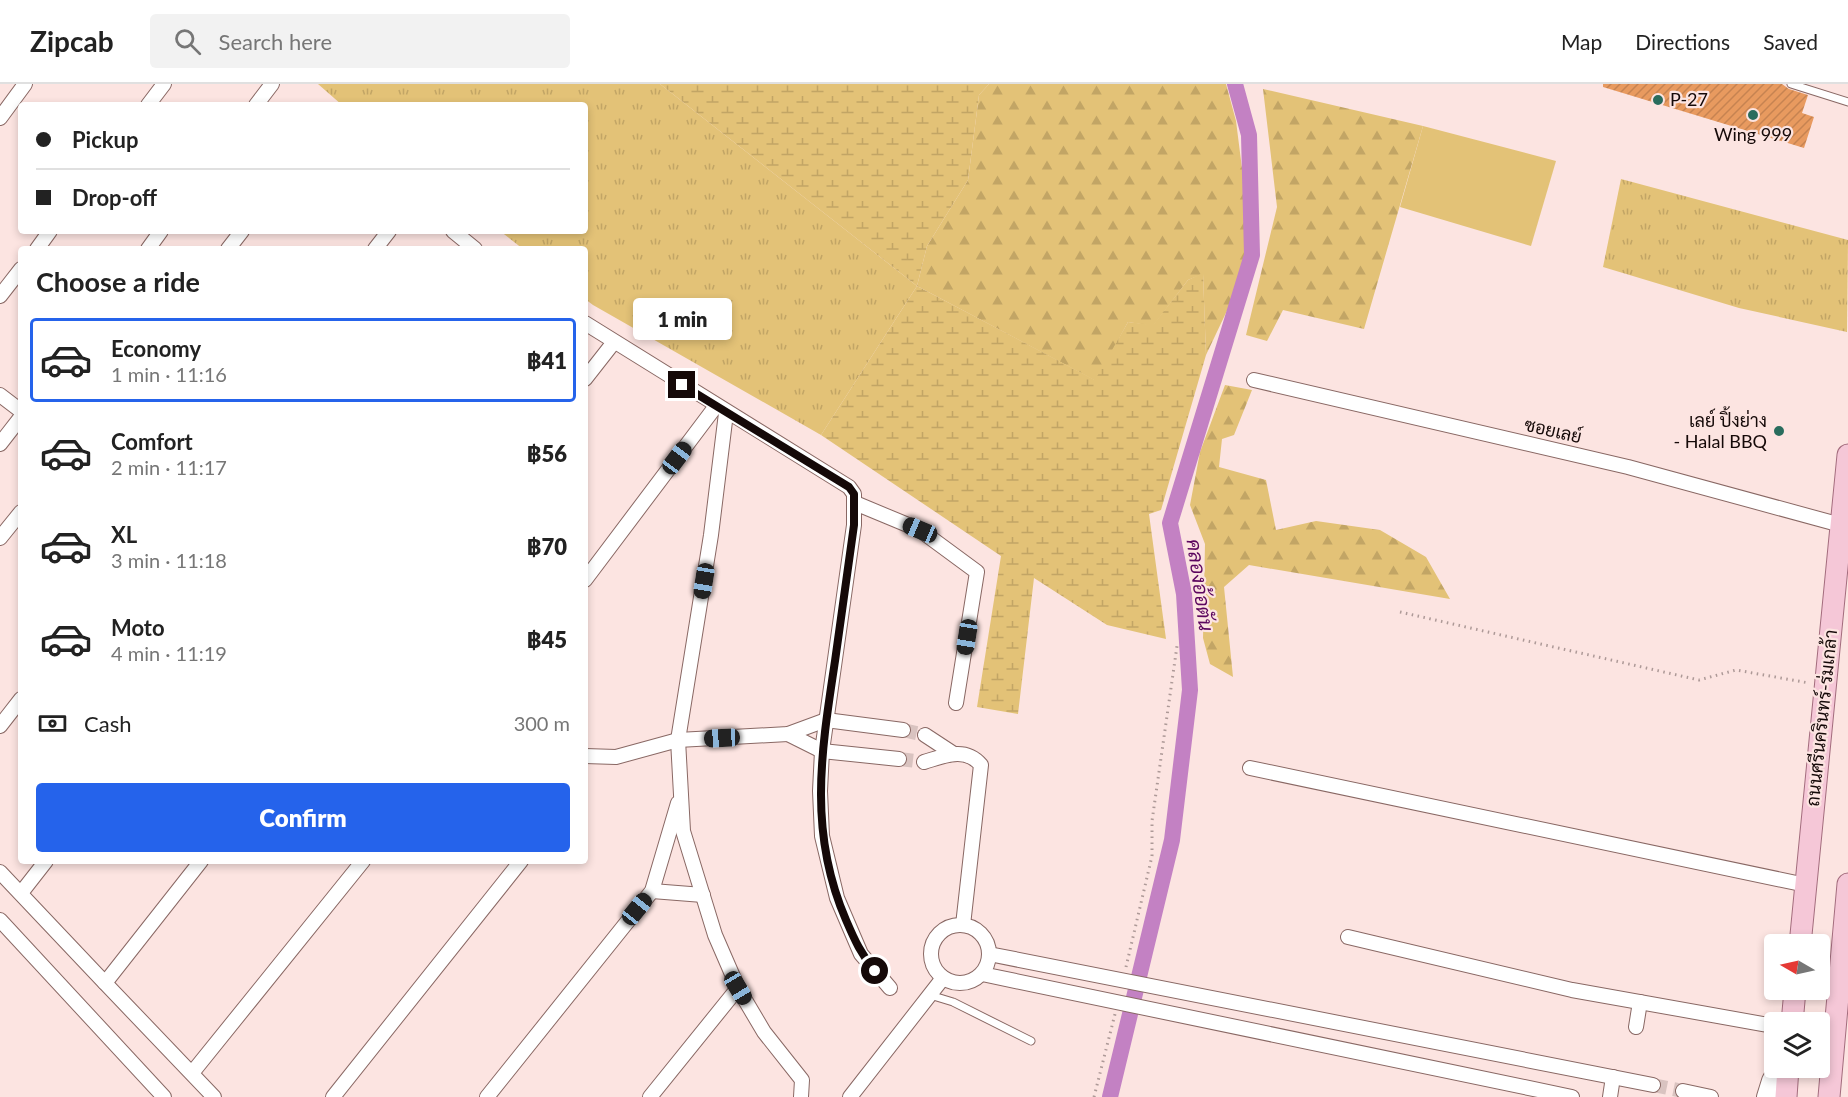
<!DOCTYPE html>
<html lang="en">
<head>
<meta charset="utf-8">
<style>
	:root { --surface:#fff; --page:#f2f2f2; --text:#222; --muted:#767676; --line:#e0e0e0; --accent:#2563eb }
	body { margin:0; font-family:Lato,Sarabun,sans-serif; background:var(--page); color:var(--text); height:100vh; display:flex; flex-direction:column; font-size:22px; white-space:nowrap }
	* { box-sizing:border-box; margin:0 }
	p { font-size:20px; color:var(--muted) }
	.icon { flex:none; width:33px; height:33px; fill:none; stroke:currentColor; stroke-width:2; stroke-linecap:round; stroke-linejoin:round }
	.map { position:relative; flex:1; overflow:hidden }
	.sheet { position:absolute; left:18px; top:162px; width:570px; height:618px; display:flex; flex-direction:column; background:var(--surface); border-radius:6px; box-shadow:0 3px 9px #0003 }
	.sheet>* { flex:none }
	.top-card { position:absolute; left:18px; top:18px; width:570px; height:132px; border-radius:6px; box-shadow:0 3px 9px #0003; display:grid; align-content:center; height:132px; padding:0 18px; background:var(--surface) }
	.needle { width:39px; rotate:279deg }
	.tools { position:absolute; left:1764px; top:850px; display:grid; gap:12px }
	.tools a { display:grid; place-items:center; width:66px; height:66px; border-radius:6px; background:var(--surface); box-shadow:0 3px 9px #0003; font-size:30px }
	.end { position:absolute; width:27px; height:27px; margin:-14px; border:8px solid #150908; background:#fff; box-shadow:0 0 0 3px #fff }
	.from { border-radius:50% }
	.bubble { position:absolute; height:42px; border-radius:6px; background:var(--surface); box-shadow:0 3px 9px #0003; font-size:20px; font-weight:800; line-height:42px; text-align:center }
	.car { position:absolute; width:18px; height:36px; margin:-18px -9px; border-radius:8px; box-shadow:0 0 4px 2px #0007; background:linear-gradient(#222 24%,#8ab4d8 0 40%,#222 0 76%,#8ab4d8 0 86%,#222 0) }
	.top-card b { display:flex; align-items:center; gap:21px; height:57px; font-size:22px }
	.top-card b+b { border-top:2px solid var(--line) }
	.top-card i { width:15px; height:15px; background:var(--text) }
	ul { padding:0; list-style:none }
	li { display:flex; align-items:center; gap:18px; height:84px; margin:0 12px 9px; padding:0 6px; border:3px solid transparent; border-radius:6px }
	li div { flex:1 }
	li b { display:block; font-size:22px }
	li em { font-style:normal; font-weight:800 }
	li.current { border-color:var(--accent) }
	li>.icon { width:54px; height:54px; stroke-width:1.5 }
	h2 { padding:0 18px; font-size:27px; line-height:72px }
	.pay { display:flex; align-items:center; gap:15px; height:66px; padding:0 18px; font-size:22px }
	.pay p { margin-inline-start:auto }
	.cta { display:flex; gap:12px; margin-top:auto; padding:12px 18px }
	.cta a { flex:1; height:69px; border-radius:6px; background:var(--accent); color:#fff; font-size:24px; font-weight:800; line-height:69px; text-align:center }
	header { display:flex; align-items:center; gap:36px; box-sizing:border-box; height:84px; padding:0 30px; background:var(--surface); border-bottom:2px solid var(--line) }
	header strong { font-size:28px }
	nav { display:flex; gap:33px; margin-inline-start:auto; font-size:21px }
	.search { width:420px; height:54px; background:var(--page); display:flex; align-items:center; gap:15px; box-sizing:border-box; padding:0 21px; border-radius:6px; color:var(--muted); font-size:22px }
	.map>svg:first-child { display:block }
	.grass { fill:url(#grass-tufts) }
	.forest { fill:url(#forest-firs) }
	.wetland { fill:url(#wetland-marsh) }
	.green { fill:#e3c277 }
	.lines { fill:none; stroke-linecap:round; stroke-linejoin:round }
	.canal { stroke:#c381c3; stroke-width:16 }
	.building { fill:url(#building-hatch) }
	.minor-tunnel { stroke:#d9c3c0; stroke-width:14; stroke-dasharray:14 7; stroke-linecap:butt }
	.service-casing { stroke:#896864; stroke-width:9 }
	.minor-casing { stroke:#896864; stroke-width:16 }
	.secondary-casing { stroke:#896864; stroke-width:22 }
	.primary-casing { stroke:#a36c7d; stroke-width:23 }
	.path { stroke:#ad9997; stroke-width:3; stroke-dasharray:1.5 4.5; stroke-linecap:butt }
	.service { stroke:#fff; stroke-width:7 }
	.minor { stroke:#fff; stroke-width:14 }
	.secondary { stroke:#fff; stroke-width:20 }
	.primary { stroke:#f5c7d7; stroke-width:21 }
	.route { stroke:#150908; stroke-width:8 }
	.poi-dot { fill:#296c5d; stroke:#fce4e1; stroke-width:2 }
	.labels { text-anchor:middle; stroke-width:4.5; stroke-linejoin:round; paint-order:stroke }
	.poi-label { font-size:18px; fill:#150908; stroke:#fce4e1; text-anchor:start }
	.street-label { font-size:18px; fill:#150908; stroke:#fce4e1 }
	.water-label { font-size:20px; font-style:italic; fill:#5c065e; stroke:#fce4e1 }
</style>
</head>
<body>
<header>
<strong>Zipcab</strong>
<div class="search"><svg class="icon" aria-label="search" viewBox="0 0 24 24"><circle cx="10" cy="10" r="6"/><path d="M15 15l6 6"/></svg>Search here</div>
<nav><a>Map</a><a>Directions</a><a>Saved</a></nav>
</header>
<div class="map">
<svg width="1848" height="1013" viewBox="0 0 1848 1013">
	<defs>
		<pattern id="grass-tufts" width="24" height="20" patternUnits="userSpaceOnUse" patternTransform="scale(1.5)"><rect width="24" height="20" fill="#e3c277"/><path d="M3 7l-1-3M5 7V3M7 7l1-3M15 17l-1-3M17 17v-4M19 17l1-3" fill="none" stroke="#c2a565"/></pattern>
		<pattern id="forest-firs" width="22" height="20" patternUnits="userSpaceOnUse" patternTransform="scale(1.5)"><rect width="22" height="20" fill="#e3c277"/><path d="M5 1l3.5 6h-7zM16 11l3.5 6h-7z" fill="#c2a565"/></pattern>
		<pattern id="wetland-marsh" width="20" height="14" patternUnits="userSpaceOnUse" patternTransform="scale(1.5)"><rect width="20" height="14" fill="#e3c277"/><path d="M1 5h8M5 5V1M11 12h8M15 12V8" fill="none" stroke="#c2a565"/></pattern>
		<pattern id="building-hatch" width="6" height="6" patternUnits="userSpaceOnUse" patternTransform="scale(1.5)"><rect width="6" height="6" fill="#e89a5f"/><path d="M-1 1l2-2M0 6l6-6M5 7l2-2" fill="none" stroke="#c68351"/></pattern>
	</defs>
	<rect width="100%" height="100%" fill="#fce4e1"/>
	<g class="grass">
		<path d="M318,0H660L917,202L821,351L593,221L585,215V165H523L500,147H585V21H342Z"/>
		<path d="M1621,95L1848,156L1847,248L1739,224L1603,183Z"/>
	</g>
	<g class="forest">
		<path d="M989,0H1226L1236,37L1245,108V178L1233,214L1206,271L1203,190L1188,196L1153,242L1128,238L1096,297L917,202L927,162L968,96L979,11Z"/>
		<path d="M1263,5L1423,42L1364,245L1283,226L1267,257L1246,251L1277,123Z"/>
		<path d="M1225,301L1252,306L1234,351L1222,355L1219,383L1266,396L1276,446L1316,437L1380,446L1426,473L1450,515L1249,481L1224,503L1233,593L1210,580L1203,554L1205,460L1190,421L1200,368Z"/>
	</g>
	<path class="wetland" d="M660,0H989L979,11L968,96L927,162L917,202L1095,296L1128,238L1153,241L1188,196L1203,189L1206,271L1161,426L1149,430L1166,555L1107,541L1034,494L1018,630L977,623L1001,472L821,351L917,202Z"/>
	<path class="green" d="M1423,42L1556,77L1531,162L1400,123Z"/>
	<g class="lines">
		<path class="canal" d="M1110,1013L1172,756L1190,606L1184,510L1170,439L1252,171L1249,51L1235,0"/>
	</g>
	<path class="building" d="M1603,0H1782L1789,5L1808,11L1802,29L1814,33L1804,64L1603,3Z"/>
	<g class="lines">
		<g class="minor-tunnel">
			<path d="M903,646L925,651"/>
			<path d="M899,675L924,678"/>
			<path d="M1653,1001L1683,1007"/>
		</g>
		<defs>
			<g id="service">
				<path d="M1791,0L1848,18"/>
				<path d="M930,911L953,918L1031,957"/>
			</g>
			<g id="minor">
				<path d="M148,21L164,0"/>
				<path d="M256,21L272,0"/>
				<path d="M0,34L25,0"/>
				<path d="M453,147L475,165"/>
				<path d="M37,165L50,147"/>
				<path d="M148,165L161,147"/>
				<path d="M228,165L242,147"/>
				<path d="M375,165L389,147"/>
				<path d="M0,212L21,185"/>
				<path d="M585,239L849,403L854,410V441L822,667L820,707L822,752L837,814L861,870L890,904"/>
				<path d="M585,295L614,258"/>
				<path d="M1254,296L1628,383L1841,441"/>
				<path d="M0,311L21,327"/>
				<path d="M726,329L711,451L678,656L683,747L715,851L738,904L764,948L802,996L801,1013"/>
				<path d="M0,360L21,333"/>
				<path d="M855,419L920,446L977,488L956,619"/>
				<path d="M0,454L21,428"/>
				<path d="M585,496L716,322"/>
				<path d="M0,642L21,615"/>
				<path d="M788,650L822,667L899,675"/>
				<path d="M925,651L954,670"/>
				<path d="M585,672L616,673L678,656L788,650L826,636L903,646"/>
				<path d="M924,678C944,672 965,662 981,681L963,841"/>
				<path d="M1250,684L1806,801"/>
				<path d="M0,788L105,899L201,777"/>
				<path d="M652,807L703,811"/>
				<path d="M21,809L46,777"/>
				<path d="M0,836L164,1013"/>
				<circle cx="960" cy="870" r="29"/>
				<path d="M1348,853L1572,906L1774,942"/>
				<path d="M989,870L1653,1001"/>
				<path d="M982,890L1572,1013"/>
				<path d="M105,899L214,1013"/>
				<path d="M1636,943L1640,918"/>
				<path d="M192,989L363,777"/>
				<path d="M1683,1007L1711,1013"/>
				<path d="M333,1013L521,777"/>
				<path d="M487,1013L652,807L678,719"/>
				<path d="M650,1013L738,904"/>
				<path d="M850,1013L943,894"/>
				<path d="M1610,1013L1613,993"/>
			</g>
			<path id="secondary" d="M1767,1013L1772,997L1779,984"/>
			<g id="primary">
				<path d="M1800,861L1848,371"/>
				<path d="M1792,939L1795,906"/>
				<path d="M1786,1013L1788,984"/>
				<path d="M1829,1013L1848,800"/>
			</g>
		</defs>
		<use href="#service" class="service-casing"/>
		<use href="#minor" class="minor-casing"/>
		<use href="#secondary" class="secondary-casing"/>
		<use href="#primary" class="primary-casing"/>
		<g class="path">
			<path d="M1400,528L1699,596L1736,586L1809,599"/>
			<path d="M1126,883L1152,772V737L1177,562"/>
			<path d="M1094,1013L1115,930"/>
		</g>
		<use href="#service" class="service"/>
		<use href="#minor" class="minor"/>
		<use href="#secondary" class="secondary"/>
		<use href="#primary" class="primary"/>
	</g>
	<g class="lines">
		<path class="route" d="M682,301L849,403L854,410V441C848,487 841,532 835,577C821,669 808,748 846,836C855,857 861,870 875,887"/>
	</g>
	<g class="poi-dot">
		<circle cx="1658" cy="16" r="6"/>
		<circle cx="1753" cy="31" r="6"/>
		<circle cx="1779" cy="347" r="6"/>
	</g>
	<g class="labels">
		<g class="poi-label">
			<text x="1670" y="22">P-27</text>
			<text x="1753" y="57" text-anchor="middle">Wing 999</text>
			<text x="1767" y="343" text-anchor="end">เลย์ ปิ้งย่าง<tspan x="1767" dy="21">- Halal BBQ</tspan></text>
		</g>
		<g class="street-label">
			<text transform="translate(1553 347) rotate(13)" y="6">ซอยเลย์</text>
			<text transform="translate(1822 634) rotate(-84)" y="6">ถนนศรีนครินทร์-ร่มเกล้า</text>
		</g>
		<g class="water-label">
			<text transform="translate(1200 501) rotate(82)" y="7">คลองอ้อตัน</text>
		</g>
	</g>
</svg>
<div class="tools">
<a><svg class="needle" viewBox="-14 -14 28 28"><path d="M0-13l5 13h-10z" fill="#e53935"/><path d="M0 13l5-13h-10z" fill="#767676"/></svg></a>
<a><svg class="icon" aria-label="layers" viewBox="0 0 24 24"><path d="M12 4l9 5-9 5-9-5zM3 14l9 5 9-5"/></svg></a>
</div>
<i class="end from" style="left:875px;top:887px"></i>
<i class="end" style="left:682px;top:301px"></i>
<div class="bubble" style="left:633px;top:214px;width:99px">1 min</div>
<i class="car" style="left:677px;top:374px;rotate:37deg"></i>
<i class="car" style="left:920px;top:446px;rotate:293deg"></i>
<i class="car" style="left:704px;top:497px;rotate:189deg"></i>
<i class="car" style="left:967px;top:553px;rotate:189deg"></i>
<i class="car" style="left:722px;top:654px;rotate:267deg"></i>
<i class="car" style="left:637px;top:825px;rotate:39deg"></i>
<i class="car" style="left:738px;top:904px;rotate:149deg"></i>
<div class="top-card">
<b><i class="from"></i>Pickup</b>
<b><i></i>Drop-off</b>
</div>
<section class="sheet">
<h2>Choose a ride</h2>
<ul>
<li class="current"><svg class="icon" aria-label="car" viewBox="0 0 24 24"><path d="M5 17H2v-5l4-1 3-4h7l3 4 3 1v5h-3M9 17h6M6 11h13"/><circle cx="7" cy="17" r="2"/><circle cx="17" cy="17" r="2"/></svg><div><b>Economy</b><p>1 min · 11:16</p></div><em>฿41</em></li>
<li><svg class="icon" aria-label="car" viewBox="0 0 24 24"><path d="M5 17H2v-5l4-1 3-4h7l3 4 3 1v5h-3M9 17h6M6 11h13"/><circle cx="7" cy="17" r="2"/><circle cx="17" cy="17" r="2"/></svg><div><b>Comfort</b><p>2 min · 11:17</p></div><em>฿56</em></li>
<li><svg class="icon" aria-label="car" viewBox="0 0 24 24"><path d="M5 17H2v-5l4-1 3-4h7l3 4 3 1v5h-3M9 17h6M6 11h13"/><circle cx="7" cy="17" r="2"/><circle cx="17" cy="17" r="2"/></svg><div><b>XL</b><p>3 min · 11:18</p></div><em>฿70</em></li>
<li><svg class="icon" aria-label="car" viewBox="0 0 24 24"><path d="M5 17H2v-5l4-1 3-4h7l3 4 3 1v5h-3M9 17h6M6 11h13"/><circle cx="7" cy="17" r="2"/><circle cx="17" cy="17" r="2"/></svg><div><b>Moto</b><p>4 min · 11:19</p></div><em>฿45</em></li>
</ul>
<div class="pay"><svg class="icon" aria-label="cash" viewBox="0 0 24 24"><path d="M3 7h18v10H3z"/><circle cx="12" cy="12" r="2"/></svg>Cash<p>300 m</p></div>
<div class="cta"><a>Confirm</a></div>
</section>
</div>
</body>
</html>
